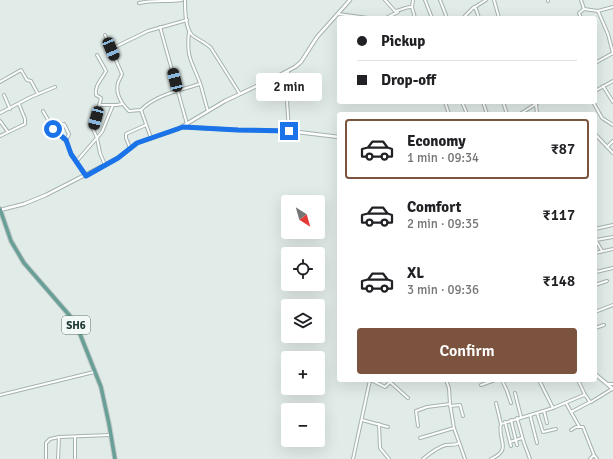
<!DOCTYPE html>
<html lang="en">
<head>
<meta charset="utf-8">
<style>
	:root { --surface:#fff; --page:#f2f2f2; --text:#202124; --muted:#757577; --line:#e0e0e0; --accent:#7c533e }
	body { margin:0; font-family:Signika,sans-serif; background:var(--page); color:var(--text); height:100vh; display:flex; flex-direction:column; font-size:15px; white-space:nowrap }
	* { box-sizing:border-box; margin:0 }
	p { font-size:13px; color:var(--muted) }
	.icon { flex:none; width:22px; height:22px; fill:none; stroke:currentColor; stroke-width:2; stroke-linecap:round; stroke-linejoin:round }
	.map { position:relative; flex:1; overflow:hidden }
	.panel { position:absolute; left:337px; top:112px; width:260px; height:270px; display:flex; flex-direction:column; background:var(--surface); border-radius:4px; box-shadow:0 4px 16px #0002 }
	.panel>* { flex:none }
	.guide { position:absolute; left:337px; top:16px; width:260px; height:88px; border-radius:4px; box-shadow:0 4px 16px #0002; display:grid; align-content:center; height:88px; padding:0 20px; background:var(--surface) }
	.needle { width:26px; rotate:143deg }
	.tools { position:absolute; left:281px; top:195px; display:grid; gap:8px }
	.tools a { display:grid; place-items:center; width:44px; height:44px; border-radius:4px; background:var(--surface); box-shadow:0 4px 16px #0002; font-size:20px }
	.end { position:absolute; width:18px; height:18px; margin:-9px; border:5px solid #1a73e8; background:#fff; box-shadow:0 0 0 2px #fff }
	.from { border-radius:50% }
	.bubble { position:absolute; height:28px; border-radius:4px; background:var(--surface); box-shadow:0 4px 16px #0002; font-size:13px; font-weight:600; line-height:28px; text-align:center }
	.car { position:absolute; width:12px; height:24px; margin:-12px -6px; border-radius:5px; box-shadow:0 0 3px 1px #0007; background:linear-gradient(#222 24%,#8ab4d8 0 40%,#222 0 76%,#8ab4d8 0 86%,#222 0) }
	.guide b { display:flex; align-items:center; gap:14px; height:38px; font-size:15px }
	.guide b+b { border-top:1px solid var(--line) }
	.guide i { width:10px; height:10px; background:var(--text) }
	ul { padding:7px 0 0; list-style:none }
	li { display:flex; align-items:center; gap:12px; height:60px; margin:0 8px 6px; padding:0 12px; border:2px solid transparent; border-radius:4px }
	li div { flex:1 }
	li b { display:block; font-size:15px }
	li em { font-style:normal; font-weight:600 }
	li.current { border-color:var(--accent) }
	li>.icon { width:36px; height:36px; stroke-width:1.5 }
	.action { display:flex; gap:8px; margin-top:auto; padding:8px 20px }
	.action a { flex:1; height:46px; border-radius:4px; background:var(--accent); color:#fff; font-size:16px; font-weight:600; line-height:46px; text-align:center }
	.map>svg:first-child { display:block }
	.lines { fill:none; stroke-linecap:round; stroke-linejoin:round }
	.minor-casing { stroke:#a4b3af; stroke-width:4 }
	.tertiary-casing { stroke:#a4b3af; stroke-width:4.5 }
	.primary-casing { stroke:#c1c8c7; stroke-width:5.5 }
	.minor { stroke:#fff; stroke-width:2 }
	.tertiary { stroke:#fff; stroke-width:2.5 }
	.primary { stroke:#689f97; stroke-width:3.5 }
	.route { stroke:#1a73e8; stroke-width:5 }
	.labels { text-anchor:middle; stroke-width:3.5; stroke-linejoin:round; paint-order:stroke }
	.shield { fill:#f2f8f5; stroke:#607470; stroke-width:1 }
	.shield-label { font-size:11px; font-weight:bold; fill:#223b37 }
</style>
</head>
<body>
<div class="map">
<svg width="613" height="459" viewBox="0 0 613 459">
	<rect width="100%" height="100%" fill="#e1ebe8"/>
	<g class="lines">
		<defs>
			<g id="minor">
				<path d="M185,0C185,10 185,28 192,35C198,40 205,42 211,48L240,94"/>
				<path d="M385,0L395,11C401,11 406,6 412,7"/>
				<path d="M413,0L412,7L415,18"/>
				<path d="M425,0L432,18"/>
				<path d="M440,0L447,18"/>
				<path d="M494,0L499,18"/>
				<path d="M548,0V1"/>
				<path d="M581,0L584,9"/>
				<path d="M139,3C153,0 167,2 182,0"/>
				<path d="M475,7L486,0"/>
				<path d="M598,11L608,34L613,53"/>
				<path d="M338,14L368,18"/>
				<path d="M386,18L398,12"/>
				<path d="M463,18L474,7L476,9L479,18"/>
				<path d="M581,18L579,13L584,9L598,11L613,7"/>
				<path d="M160,27L187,124"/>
				<path d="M189,32C186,58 192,61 200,83C203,92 205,102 208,111"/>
				<path d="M105,35L122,74C121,77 119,80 118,83C115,94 122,104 129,111L141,110C155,95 181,90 200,84"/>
				<path d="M111,49L148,31L187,20"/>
				<path d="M97,55L106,71C102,79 94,86 96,95L101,98L93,129L97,138L100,153L105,165"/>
				<path d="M595,63L613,53"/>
				<path d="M288,71L287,101L289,131"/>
				<path d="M0,82L21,70L27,80L31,81L38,94"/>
				<path d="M603,86L613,102"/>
				<path d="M595,91L613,81"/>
				<path d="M4,95L10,109"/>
				<path d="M445,102L449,114"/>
				<path d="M462,102L467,114"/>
				<path d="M483,102L487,114"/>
				<path d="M503,102L507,114"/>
				<path d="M593,102L602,118L613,125"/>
				<path d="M536,104L537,114"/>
				<path d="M99,105H117L122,104"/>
				<path d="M141,110L151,138"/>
				<path d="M43,111L55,132L67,142L71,154L86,175"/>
				<path d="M0,113L31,97L55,87"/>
				<path d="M520,114L539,102"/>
				<path d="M0,121L8,132"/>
				<path d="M53,129L64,124L69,134L66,140"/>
				<path d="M595,134L613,153"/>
				<path d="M0,136L25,124V119L19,104"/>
				<path d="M607,147L613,141"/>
				<path d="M130,148L126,138V134L130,132L146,125"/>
				<path d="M76,162L102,132L113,105"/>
				<path d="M595,229L613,225"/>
				<path d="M595,239L602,251"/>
				<path d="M596,240L613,237"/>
				<path d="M595,253L613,249"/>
				<path d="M596,272L613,268"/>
				<path d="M595,285L607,281"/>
				<path d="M595,312L613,305"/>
				<path d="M595,328L604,325"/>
				<path d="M371,380L385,387L390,382L408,398"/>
				<path d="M446,380L449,388L450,404L454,428L465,459"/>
				<path d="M502,380L507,391L511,403"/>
				<path d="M539,380L553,408L584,395L586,396L590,402H591L612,389"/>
				<path d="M578,380L585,395"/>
				<path d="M608,384H613"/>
				<path d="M481,385L495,380"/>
				<path d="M515,393L521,417"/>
				<path d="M0,395L94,372"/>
				<path d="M496,403L501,424"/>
				<path d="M566,403L571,412"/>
				<path d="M450,406L460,405L463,416"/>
				<path d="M544,411L547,423"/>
				<path d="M537,413L543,432L556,429"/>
				<path d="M530,415L537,443"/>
				<path d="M517,418L524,443L530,459"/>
				<path d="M362,420L388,427"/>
				<path d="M511,420L517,445"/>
				<path d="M505,422L511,446"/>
				<path d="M379,424L380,448L389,459"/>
				<path d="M418,426L416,411L427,407L450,404"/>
				<path d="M579,426L571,412L590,402"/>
				<path d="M571,430L576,427H583L594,455"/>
				<path d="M420,438L454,428"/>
				<path d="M510,442L522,438"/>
				<path d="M46,459V443L50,439L59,437L110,435"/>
				<path d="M58,459L59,437"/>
				<path d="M75,459V437"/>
				<path d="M353,459L370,380"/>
				<path d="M423,459C429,454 438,447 446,445C452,444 453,446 459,443"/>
				<path d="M491,459C513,449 497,440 501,424L553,408"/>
				<path d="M590,459L594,455L597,459"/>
			</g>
			<g id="tertiary">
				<path d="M184,127L238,130L289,131L339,137"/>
				<path d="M0,210L24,204L46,195L118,158L137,143L178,129L225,101L278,76L295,67L301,62L317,37L350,0"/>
				<path d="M595,374L613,389"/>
			</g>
			<path id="primary" d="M0,209L11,241L24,263L70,316L80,334L101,387L109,424L115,459"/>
		</defs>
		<use href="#minor" class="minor-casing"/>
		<use href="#tertiary" class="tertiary-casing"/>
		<use href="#primary" class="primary-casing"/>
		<use href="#minor" class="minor"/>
		<use href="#tertiary" class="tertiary"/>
		<use href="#primary" class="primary"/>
	</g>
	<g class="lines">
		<path class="route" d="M53,129L66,140L71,154L86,176L118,158L137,143L183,127L238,130L289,131"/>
	</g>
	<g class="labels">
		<rect class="shield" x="62" y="316" width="28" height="18" rx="3"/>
		<g class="shield-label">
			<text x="76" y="329">SH6</text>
		</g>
	</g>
</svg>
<div class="tools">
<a><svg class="needle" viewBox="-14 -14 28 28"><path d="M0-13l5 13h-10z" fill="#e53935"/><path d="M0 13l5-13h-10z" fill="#757577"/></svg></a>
<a><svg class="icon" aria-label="locate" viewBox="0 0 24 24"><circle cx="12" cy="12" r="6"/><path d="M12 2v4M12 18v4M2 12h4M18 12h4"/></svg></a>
<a><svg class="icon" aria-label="layers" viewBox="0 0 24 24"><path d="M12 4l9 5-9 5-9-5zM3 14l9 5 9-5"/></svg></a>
<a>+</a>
<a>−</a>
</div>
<i class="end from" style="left:53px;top:129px"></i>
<i class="end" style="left:289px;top:131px"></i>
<div class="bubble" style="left:256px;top:73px;width:66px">2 min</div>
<i class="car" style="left:111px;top:49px;rotate:157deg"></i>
<i class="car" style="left:175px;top:80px;rotate:346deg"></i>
<i class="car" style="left:96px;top:118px;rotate:195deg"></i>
<div class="guide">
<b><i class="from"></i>Pickup</b>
<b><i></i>Drop-off</b>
</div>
<section class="panel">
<ul>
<li class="current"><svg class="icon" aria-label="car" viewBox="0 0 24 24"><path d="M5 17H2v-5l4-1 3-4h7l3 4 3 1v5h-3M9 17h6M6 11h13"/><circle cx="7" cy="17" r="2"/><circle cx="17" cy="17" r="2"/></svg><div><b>Economy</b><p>1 min · 09:34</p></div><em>₹87</em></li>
<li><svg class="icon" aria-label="car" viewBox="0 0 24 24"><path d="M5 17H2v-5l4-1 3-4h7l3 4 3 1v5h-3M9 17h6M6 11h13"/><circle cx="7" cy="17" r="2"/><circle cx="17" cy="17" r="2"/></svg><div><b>Comfort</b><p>2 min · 09:35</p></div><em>₹117</em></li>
<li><svg class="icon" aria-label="car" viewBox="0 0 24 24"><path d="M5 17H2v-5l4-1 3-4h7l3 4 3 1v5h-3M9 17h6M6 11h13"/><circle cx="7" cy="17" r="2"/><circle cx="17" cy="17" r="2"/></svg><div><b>XL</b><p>3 min · 09:36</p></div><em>₹148</em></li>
</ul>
<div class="action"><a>Confirm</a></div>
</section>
</div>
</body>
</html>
